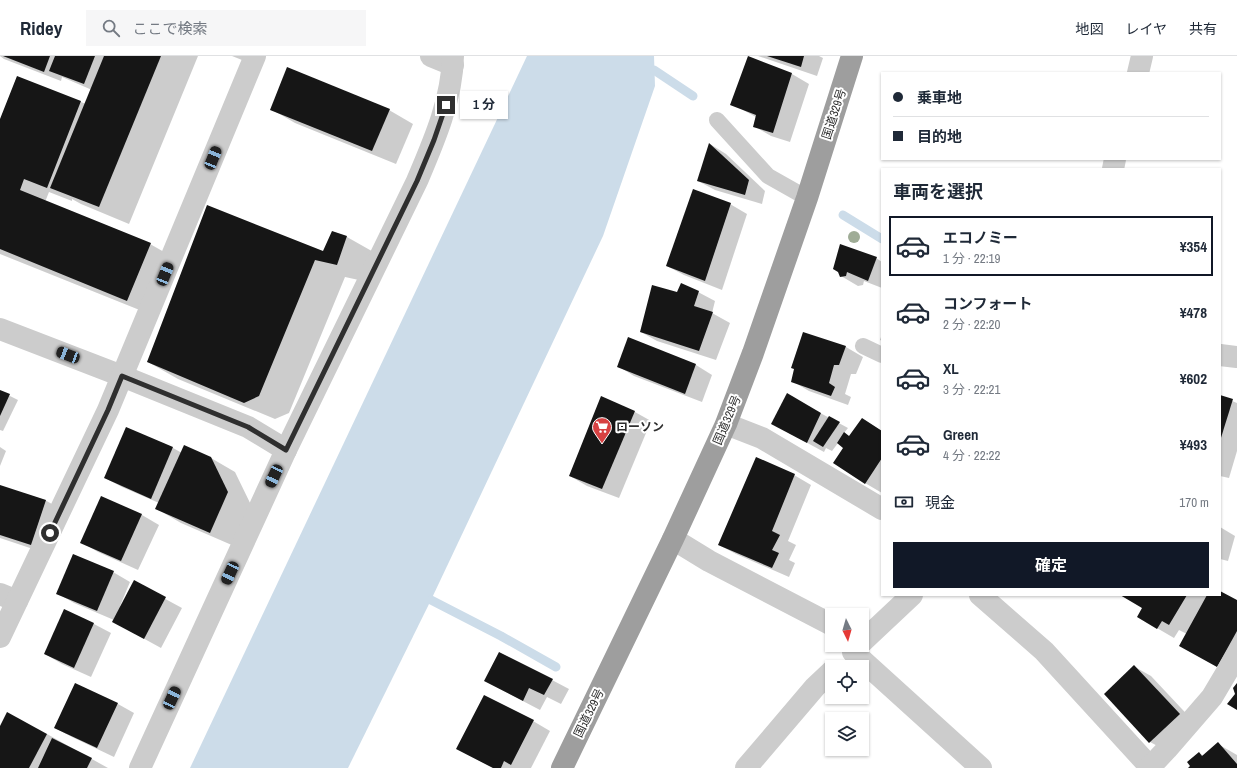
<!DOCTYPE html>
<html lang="ja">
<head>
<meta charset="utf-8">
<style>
	:root { --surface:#fff; --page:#f6f6f7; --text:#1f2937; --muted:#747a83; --line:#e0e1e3; --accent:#111827 }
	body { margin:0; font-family:"Archivo Narrow","Noto Sans JP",sans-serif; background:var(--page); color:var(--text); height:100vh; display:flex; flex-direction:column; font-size:15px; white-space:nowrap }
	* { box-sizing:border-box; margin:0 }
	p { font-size:13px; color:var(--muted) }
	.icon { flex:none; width:22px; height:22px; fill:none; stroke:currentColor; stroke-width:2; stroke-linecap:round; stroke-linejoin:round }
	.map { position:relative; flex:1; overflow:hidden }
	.panel { position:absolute; left:881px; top:112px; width:340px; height:428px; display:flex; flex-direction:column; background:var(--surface); border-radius:0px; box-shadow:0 1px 3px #0004 }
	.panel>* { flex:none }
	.guide { position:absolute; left:881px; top:16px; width:340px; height:88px; border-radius:0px; box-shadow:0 1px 3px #0004; display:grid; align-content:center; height:88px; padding:0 12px; background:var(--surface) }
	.needle { width:26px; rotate:175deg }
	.buttons { position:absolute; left:825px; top:552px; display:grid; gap:8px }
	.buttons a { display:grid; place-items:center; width:44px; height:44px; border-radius:0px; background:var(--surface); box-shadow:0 1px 3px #0004; font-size:20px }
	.end { position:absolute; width:18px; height:18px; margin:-9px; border:5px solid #2f2f2f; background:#fff; box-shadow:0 0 0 2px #fff }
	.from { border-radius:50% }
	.bubble { position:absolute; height:28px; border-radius:0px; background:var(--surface); box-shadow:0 1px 3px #0004; font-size:13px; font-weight:700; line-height:28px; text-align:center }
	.car { position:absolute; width:12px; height:24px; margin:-12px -6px; border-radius:5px; box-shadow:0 0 3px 1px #0007; background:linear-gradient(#222 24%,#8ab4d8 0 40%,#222 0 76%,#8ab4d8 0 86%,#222 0) }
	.guide b { display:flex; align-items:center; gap:14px; height:38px; font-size:15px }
	.guide b+b { border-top:1px solid var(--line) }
	.guide i { width:10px; height:10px; background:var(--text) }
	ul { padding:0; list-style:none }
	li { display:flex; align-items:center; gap:12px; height:60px; margin:0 8px 6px; padding:0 4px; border:2px solid transparent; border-radius:0px }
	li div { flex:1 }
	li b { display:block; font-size:15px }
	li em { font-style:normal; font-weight:700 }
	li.on { border-color:var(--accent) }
	li>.icon { width:36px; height:36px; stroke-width:1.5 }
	h2 { padding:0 12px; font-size:18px; line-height:48px }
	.pay { display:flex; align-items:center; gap:10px; height:44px; padding:0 12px; font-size:15px }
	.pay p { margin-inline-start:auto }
	.cta { display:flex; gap:8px; margin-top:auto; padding:8px 12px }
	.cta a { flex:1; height:46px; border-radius:0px; background:var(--accent); color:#fff; font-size:16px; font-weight:700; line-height:46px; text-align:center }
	header { display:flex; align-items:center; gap:24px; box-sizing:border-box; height:56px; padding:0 20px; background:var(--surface); border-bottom:1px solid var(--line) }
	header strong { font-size:19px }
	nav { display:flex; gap:22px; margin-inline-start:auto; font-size:14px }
	.search { width:280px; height:36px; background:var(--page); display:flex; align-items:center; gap:10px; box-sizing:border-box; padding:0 14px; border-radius:0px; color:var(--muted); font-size:15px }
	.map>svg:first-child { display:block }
	.water { fill:#ccdce9 }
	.shadow { fill:#0003 }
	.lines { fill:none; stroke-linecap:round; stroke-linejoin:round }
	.stream { stroke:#ccdce9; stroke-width:9 }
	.building { fill:#161616 }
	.service { stroke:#ccc; stroke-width:16 }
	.minor { stroke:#ccc; stroke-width:22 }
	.tertiary { stroke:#ccc; stroke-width:22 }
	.trunk { stroke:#9e9e9e; stroke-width:22 }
	.tree { fill:#9fac96 }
	.route { stroke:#2f2f2f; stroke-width:5 }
	.labels { text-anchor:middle; stroke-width:4; stroke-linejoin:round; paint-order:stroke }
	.street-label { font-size:12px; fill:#2f2f2f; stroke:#fff }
	.poi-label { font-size:12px; font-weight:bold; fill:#2f2f2f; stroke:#fff; text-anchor:start }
</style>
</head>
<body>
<header>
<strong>Ridey</strong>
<div class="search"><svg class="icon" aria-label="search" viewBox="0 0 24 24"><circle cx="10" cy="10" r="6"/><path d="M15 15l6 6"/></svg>ここで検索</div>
<nav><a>地図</a><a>レイヤ</a><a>共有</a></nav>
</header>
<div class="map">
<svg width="1237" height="712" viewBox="0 0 1237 712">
	<rect width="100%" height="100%" fill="#fff"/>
	<path class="water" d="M527,0H654L655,30L603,180L431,544L348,712H190Z"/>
	<g class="shadow">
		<path d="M0,0H198L129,168L81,148L72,143V145L49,136L45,146L150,188L180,205L157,261L0,198V65L17,21L86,48L92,34L62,21L61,25L4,3Z"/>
		<path d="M232,0H244L242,4Z"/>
		<path d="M758,0H819L823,2L817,20Z"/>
		<path d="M749,1L792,18L809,28L790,86L771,80L754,70L756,61L732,48Z"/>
		<path d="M271,53L389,54L413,68L396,108L295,67Z"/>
		<path d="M710,88L726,98L765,135L762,148L715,134L698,125Z"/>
		<path d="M730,148L747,158L722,234L684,219L667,210Z"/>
		<path d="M333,176L347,181L377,198L368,226L345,221L289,357L275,363L178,323L148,306L324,196Z"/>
		<path d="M876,202L882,206V232L864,225L863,229L858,230L841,220L840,216Z"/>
		<path d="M698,236L715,245L712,257L730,267L716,304L657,285L641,276L677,237Z"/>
		<path d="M804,277L846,291L863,301L856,318H851L845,338L851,341L848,349L809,335L792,325Z"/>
		<path d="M882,278V285L880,284Z"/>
		<path d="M628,283L696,309L712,319L702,346L634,320L618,310Z"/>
		<path d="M0,335L18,344L3,375L0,374Z"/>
		<path d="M787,339L848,372L844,377L850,381L862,363L882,375V437L865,427L844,391L838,387L832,395L826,392L824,396L789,377Z"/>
		<path d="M1220,340L1237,347V395L1229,422L1220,420Z"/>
		<path d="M602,341L635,356L651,365L619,442L587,430L570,420Z"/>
		<path d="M126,372L173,392L182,397L211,402L235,416L252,451L234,490L181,467L157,453L159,447L122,431L105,422Z"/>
		<path d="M0,391L6,395L0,410Z"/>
		<path d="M794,419L811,429L788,485L796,489L789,504L795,507L789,521L736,498L719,489Z"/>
		<path d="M0,430L45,444L62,454L48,498L0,482Z"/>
		<path d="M102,441L142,459L159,469L138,514L98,496L81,486Z"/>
		<path d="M1220,471L1235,480L1228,505L1220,503Z"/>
		<path d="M113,516L130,526L120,550L121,551L134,526L182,552L161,592L130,575L114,564L74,547L57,537Z"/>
		<path d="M1220,536L1237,545V615L1234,620L1181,590L1187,578L1179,574L1174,582L1138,561L1143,552L1122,539H1220Z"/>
		<path d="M65,555L94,568L111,577L91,621L62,608L45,598Z"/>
		<path d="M1135,611L1151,620L1196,668L1167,695L1150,686Z"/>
		<path d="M552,624L569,633L561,648L547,641L540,654L485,625Z"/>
		<path d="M118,648L134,657L114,701L72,681L55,672Z"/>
		<path d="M533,665L550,675L531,712H493L457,693Z"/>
		<path d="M0,672L47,678L108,712H0Z"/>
		<path d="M1218,688L1237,699V712H1190L1199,697L1204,700Z"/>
	</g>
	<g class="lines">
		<g class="stream">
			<path d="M654,14L693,40"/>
			<path d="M843,159L882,183"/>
			<path d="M431,544L501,580L556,611"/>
		</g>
	</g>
	<g class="building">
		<path d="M3,0H50L44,16Z"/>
		<path d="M55,0H95L84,28L49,15Z"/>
		<path d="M104,0H161L99,151L50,132Z"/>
		<path d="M748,0L792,17L773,77L753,71L756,59L730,49Z"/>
		<path d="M767,0H804L801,11Z"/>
		<path d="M287,11L390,53L372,95L270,54Z"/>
		<path d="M17,20L81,45L47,132L24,123L20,134L151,187L127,245L0,193V63Z"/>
		<path d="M709,87L749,124L745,139L697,125Z"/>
		<path d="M693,133L731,147L705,225L666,210Z"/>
		<path d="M207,149L323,195L332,175L347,180L337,209L315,204L259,340L244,347L147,306Z"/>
		<path d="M840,188L877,201L868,225L847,216L846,220L840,221L838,216L833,213Z"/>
		<path d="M681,227L699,235L694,250L713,256L699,295L640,276L652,229L677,236Z"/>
		<path d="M803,276L846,290L839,309H834L829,327L835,331L831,340L791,326L794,313L791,312Z"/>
		<path d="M628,281L696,308L685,338L617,311Z"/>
		<path d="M0,334L10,338L0,360Z"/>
		<path d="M787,337L821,357L807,387L771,368Z"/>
		<path d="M1220,339L1233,343L1220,385Z"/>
		<path d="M601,340L635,355L602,433L569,420Z"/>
		<path d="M829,360L840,366L823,391L813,385Z"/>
		<path d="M862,362L882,375V402L865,428L833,407L843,392L837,387L844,376L849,380Z"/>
		<path d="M126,371L173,391L151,443L104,422Z"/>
		<path d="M184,389L211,401L228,436L210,477L155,453Z"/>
		<path d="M756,401L795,418L772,475L780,479L772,494L779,497L772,512L718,489Z"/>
		<path d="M0,429L46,444L31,489L0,479Z"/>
		<path d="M101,440L142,458L121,505L80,487Z"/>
		<path d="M73,498L114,515L97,555L56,538Z"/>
		<path d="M134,524L166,541L144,583L112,566Z"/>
		<path d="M1220,535L1237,544V575L1217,611L1179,590L1207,539H1220Z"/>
		<path d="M1120,539H1187L1169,569L1162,565L1157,573L1137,561L1142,552Z"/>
		<path d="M64,553L94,567L74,612L44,598Z"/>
		<path d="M499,596L553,623L544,639L529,632L523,645L484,625Z"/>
		<path d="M1134,609L1180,658L1149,687L1104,638Z"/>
		<path d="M75,627L118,647L97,692L54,672Z"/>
		<path d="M1237,627V654L1227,648L1235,638L1233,632Z"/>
		<path d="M484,639L534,664L511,709L504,705L501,712H493L456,693Z"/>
		<path d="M7,656L47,678L29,712H0V670Z"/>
		<path d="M52,682L92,702L87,712H38Z"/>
		<path d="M1218,686L1237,708V712H1188L1190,710L1187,706L1199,696L1202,700Z"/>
	</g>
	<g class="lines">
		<g class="service">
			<path d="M717,64L768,120L807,142"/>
			<path d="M863,290L882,299"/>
		</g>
		<g class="minor">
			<path d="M1138,17L1142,0"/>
			<path d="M1113,113L1115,103"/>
			<path d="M1220,299L1237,301"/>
			<path d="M726,368L762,382L882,453"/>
			<path d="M673,483L709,505L832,569"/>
			<path d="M0,538L17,545"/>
			<path d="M980,539L1044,595L1151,712"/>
			<path d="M862,586L912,539"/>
			<path d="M853,596L981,712"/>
			<path d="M1150,711L1167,693L1212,641L1237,599"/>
			<path d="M746,712L815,631L832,615"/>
		</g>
		<g class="tertiary">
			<path d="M431,0L453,9"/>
			<path d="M0,273L122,320L248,371L286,394"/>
			<path d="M0,581L108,354L255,0"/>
			<path d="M140,712L286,394L417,125C434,85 452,44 453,0"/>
		</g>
		<path class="trunk" d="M562,712L673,483L726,368L753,297L807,142L852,0"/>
	</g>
	<circle class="tree" cx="854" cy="181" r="6"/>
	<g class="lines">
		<path class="route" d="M50,477L108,354L122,320L248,371L286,394L417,125L434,84L446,49"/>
	</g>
	<defs>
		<symbol id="supermarket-pin" viewBox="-11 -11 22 30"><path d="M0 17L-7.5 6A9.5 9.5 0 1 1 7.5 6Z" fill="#d74142" stroke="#fff"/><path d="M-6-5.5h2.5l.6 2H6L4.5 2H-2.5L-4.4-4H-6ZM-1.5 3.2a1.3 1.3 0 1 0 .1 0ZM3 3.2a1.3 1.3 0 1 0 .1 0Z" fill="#fff"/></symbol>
	</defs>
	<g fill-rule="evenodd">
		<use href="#supermarket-pin" x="591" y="360" width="22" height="30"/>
	</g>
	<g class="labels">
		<g class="street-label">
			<text transform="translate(834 58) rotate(-72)" y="4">国道329号</text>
			<text transform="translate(727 364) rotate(-67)" y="4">国道329号</text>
			<text transform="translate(589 657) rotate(-64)" y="4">国道329号</text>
		</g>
		<g class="poi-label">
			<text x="616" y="375">ローソン</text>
		</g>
	</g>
</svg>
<div class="buttons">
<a><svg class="needle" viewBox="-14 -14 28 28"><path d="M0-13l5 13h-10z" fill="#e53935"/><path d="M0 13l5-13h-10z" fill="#747a83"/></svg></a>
<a><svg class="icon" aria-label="locate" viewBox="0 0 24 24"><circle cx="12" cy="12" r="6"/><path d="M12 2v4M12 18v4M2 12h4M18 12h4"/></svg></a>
<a><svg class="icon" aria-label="layers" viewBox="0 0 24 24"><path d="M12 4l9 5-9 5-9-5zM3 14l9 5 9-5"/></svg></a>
</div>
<i class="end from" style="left:50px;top:477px"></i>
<i class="end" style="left:446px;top:49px"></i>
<div class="bubble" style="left:460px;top:35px;width:48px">1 分</div>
<i class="car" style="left:213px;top:102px;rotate:22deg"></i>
<i class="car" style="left:165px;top:218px;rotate:22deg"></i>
<i class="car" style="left:68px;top:299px;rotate:291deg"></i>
<i class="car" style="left:274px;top:420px;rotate:205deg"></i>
<i class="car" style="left:230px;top:517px;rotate:205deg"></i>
<i class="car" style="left:172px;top:642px;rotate:25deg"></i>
<div class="guide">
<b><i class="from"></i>乗車地</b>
<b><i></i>目的地</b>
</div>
<section class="panel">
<h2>車両を選択</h2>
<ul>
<li class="on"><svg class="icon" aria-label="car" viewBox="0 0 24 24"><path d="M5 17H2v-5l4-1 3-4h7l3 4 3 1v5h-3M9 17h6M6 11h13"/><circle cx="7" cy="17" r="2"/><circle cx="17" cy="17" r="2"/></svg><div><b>エコノミー</b><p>1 分 · 22:19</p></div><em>¥354</em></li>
<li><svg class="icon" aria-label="car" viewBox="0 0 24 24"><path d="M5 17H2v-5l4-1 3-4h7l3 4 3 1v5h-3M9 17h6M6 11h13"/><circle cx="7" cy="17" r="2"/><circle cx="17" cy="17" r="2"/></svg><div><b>コンフォート</b><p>2 分 · 22:20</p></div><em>¥478</em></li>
<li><svg class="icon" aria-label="car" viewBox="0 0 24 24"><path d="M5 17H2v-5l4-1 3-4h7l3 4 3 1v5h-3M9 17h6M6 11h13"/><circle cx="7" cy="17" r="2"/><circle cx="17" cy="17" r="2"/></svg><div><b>XL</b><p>3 分 · 22:21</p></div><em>¥602</em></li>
<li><svg class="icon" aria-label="car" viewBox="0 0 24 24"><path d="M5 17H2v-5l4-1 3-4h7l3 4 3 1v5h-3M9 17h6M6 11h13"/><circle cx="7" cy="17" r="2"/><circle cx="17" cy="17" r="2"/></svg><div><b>Green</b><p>4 分 · 22:22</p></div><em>¥493</em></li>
</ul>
<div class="pay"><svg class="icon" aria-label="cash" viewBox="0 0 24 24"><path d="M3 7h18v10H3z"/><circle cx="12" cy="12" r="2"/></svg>現金<p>170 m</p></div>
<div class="cta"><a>確定</a></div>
</section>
</div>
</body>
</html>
